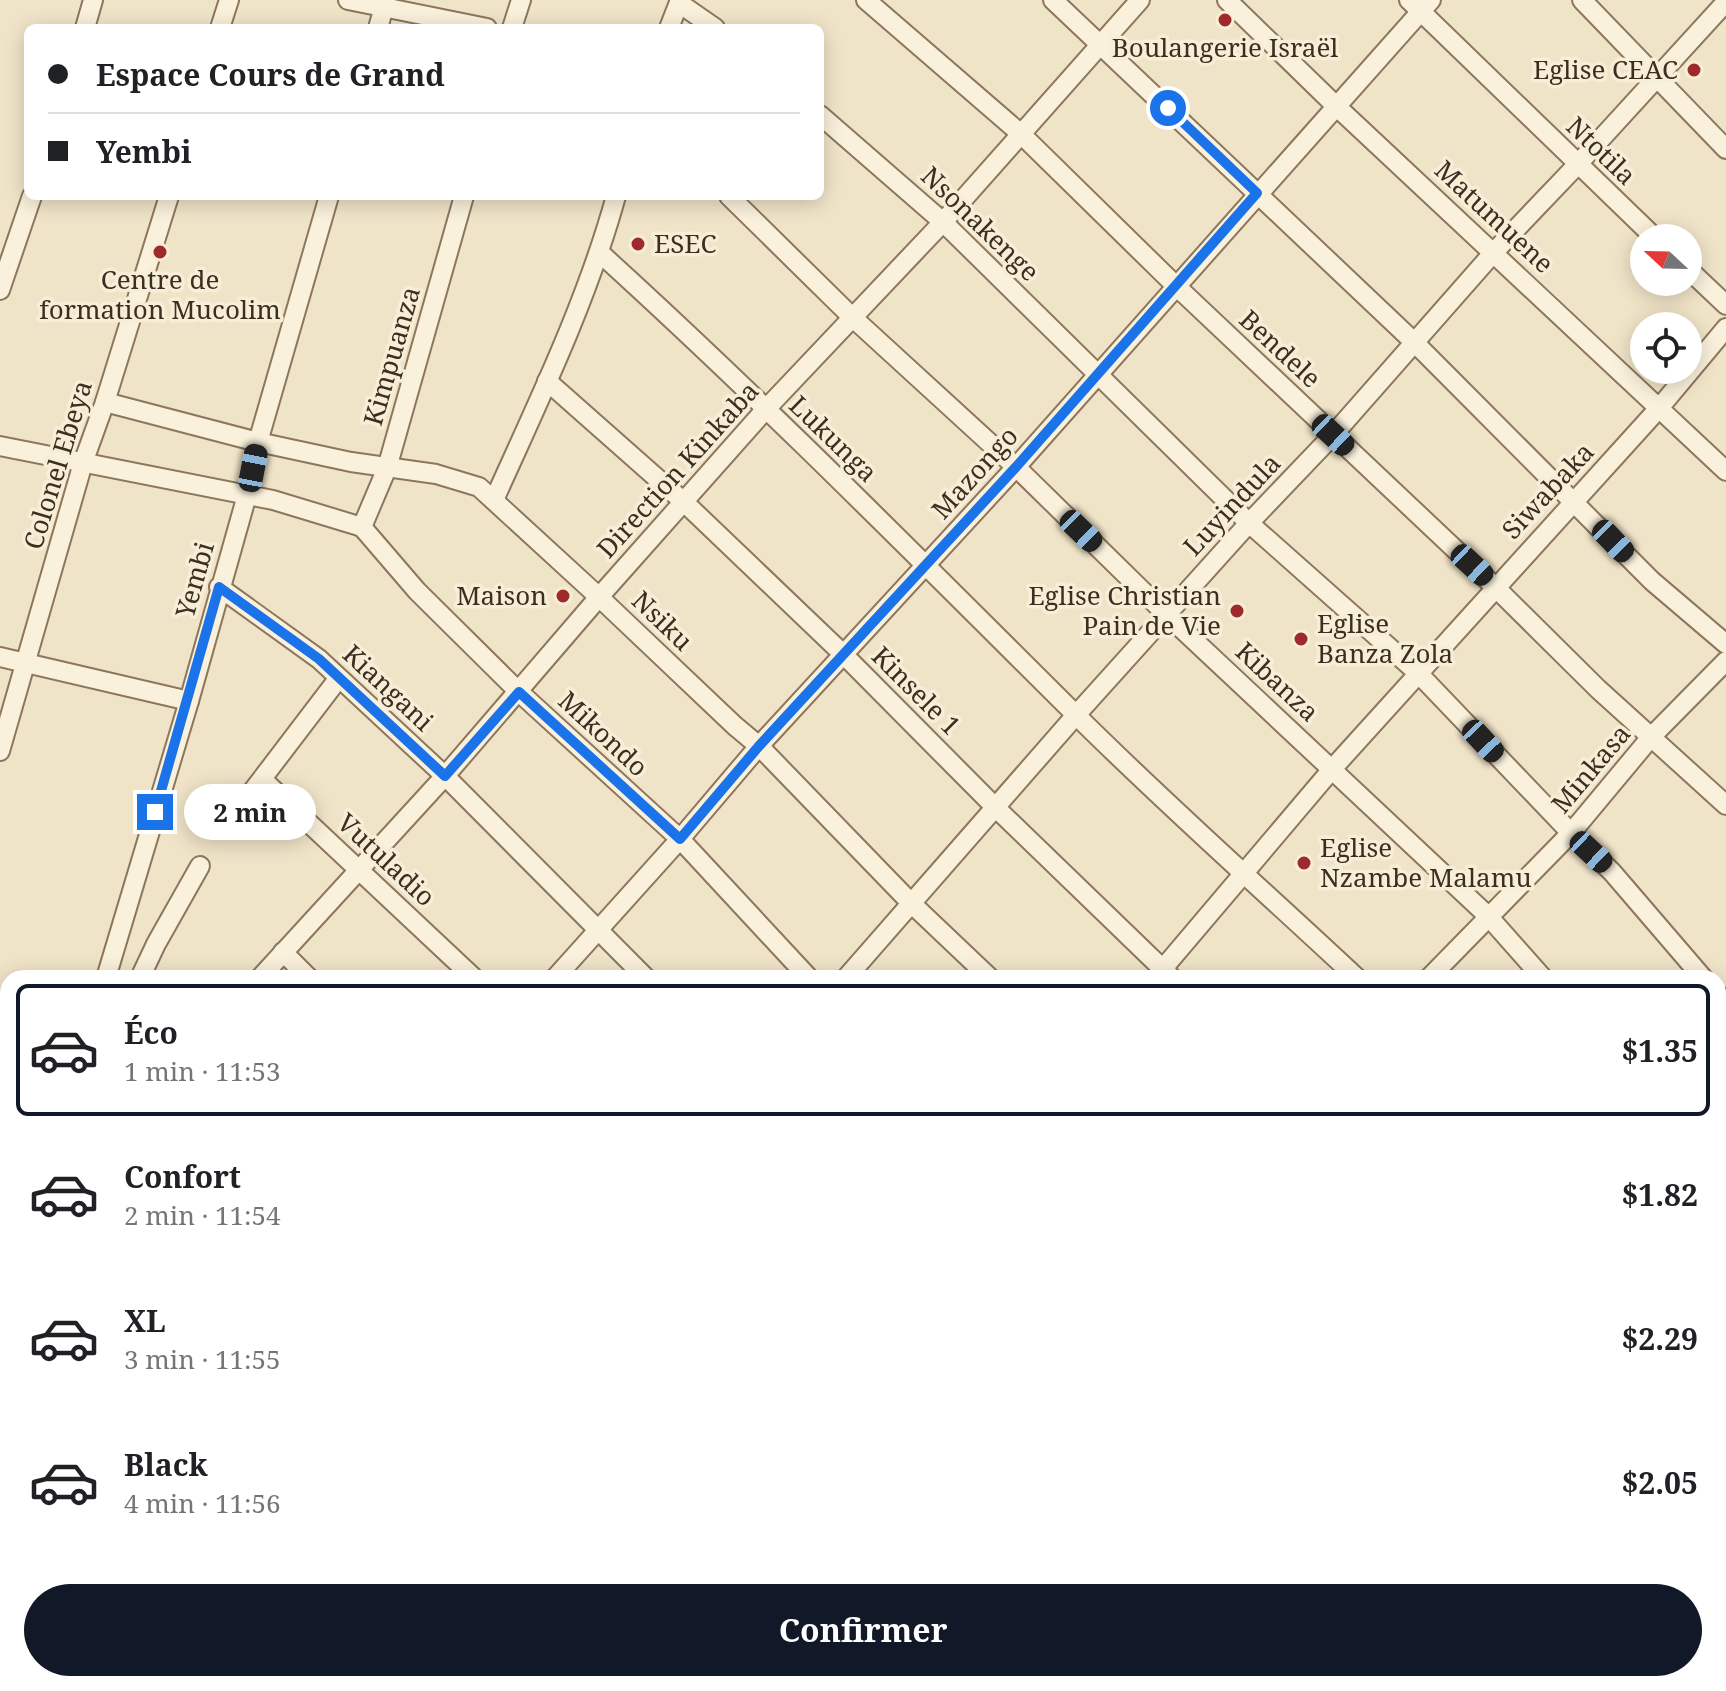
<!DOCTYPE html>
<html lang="fr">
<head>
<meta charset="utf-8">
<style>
	:root { --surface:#fff; --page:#f6f6f6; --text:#202124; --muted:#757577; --line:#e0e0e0; --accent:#111827 }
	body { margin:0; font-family:"Noto Serif",serif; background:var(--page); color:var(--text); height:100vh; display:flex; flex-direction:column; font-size:30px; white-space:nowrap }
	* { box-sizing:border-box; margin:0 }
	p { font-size:26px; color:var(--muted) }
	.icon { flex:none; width:44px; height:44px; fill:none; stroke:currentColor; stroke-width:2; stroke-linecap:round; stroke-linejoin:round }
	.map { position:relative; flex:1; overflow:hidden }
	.details { position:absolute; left:0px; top:970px; width:1726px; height:722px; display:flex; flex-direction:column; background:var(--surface); border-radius:24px 24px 0 0; box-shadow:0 4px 20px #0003 }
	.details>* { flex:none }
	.top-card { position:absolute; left:24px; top:24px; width:800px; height:176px; border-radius:12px; box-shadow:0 4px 20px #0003; display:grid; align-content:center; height:176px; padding:0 24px; background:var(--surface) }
	.needle { width:52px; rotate:292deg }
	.tools { position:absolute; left:1630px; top:224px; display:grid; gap:16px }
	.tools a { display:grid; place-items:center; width:72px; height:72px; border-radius:50%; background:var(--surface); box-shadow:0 4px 20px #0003; font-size:40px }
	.end { position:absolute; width:36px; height:36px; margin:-18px; border:10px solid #1a73e8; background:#fff; box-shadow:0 0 0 4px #fff }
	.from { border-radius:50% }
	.bubble { position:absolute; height:56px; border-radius:28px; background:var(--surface); box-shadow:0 4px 20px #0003; font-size:26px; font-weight:700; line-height:56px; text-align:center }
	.car { position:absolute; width:24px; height:48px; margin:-24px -12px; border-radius:10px; box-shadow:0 0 6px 2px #0007; background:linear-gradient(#222 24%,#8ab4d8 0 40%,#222 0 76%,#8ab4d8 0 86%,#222 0) }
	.top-card b { display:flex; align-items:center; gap:28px; height:76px; font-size:30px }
	.top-card b+b { border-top:2px solid var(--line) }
	.top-card i { width:20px; height:20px; background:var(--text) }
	ul { padding:14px 0 0; list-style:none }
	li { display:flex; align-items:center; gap:24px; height:132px; margin:0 16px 12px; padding:0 8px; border:4px solid transparent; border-radius:12px }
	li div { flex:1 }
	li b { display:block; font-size:30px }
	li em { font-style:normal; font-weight:700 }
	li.active { border-color:var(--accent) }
	li>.icon { width:72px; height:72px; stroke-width:1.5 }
	.button { display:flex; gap:16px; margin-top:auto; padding:16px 24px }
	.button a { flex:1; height:92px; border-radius:48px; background:var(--accent); color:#fff; font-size:32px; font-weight:700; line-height:92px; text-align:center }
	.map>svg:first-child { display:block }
	.green { fill:#c9cf9b }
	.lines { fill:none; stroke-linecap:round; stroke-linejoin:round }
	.minor-casing { stroke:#8d765c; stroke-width:22 }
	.minor { stroke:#faf1dc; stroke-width:18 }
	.route { stroke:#1a73e8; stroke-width:10 }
	.poi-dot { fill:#9e2a2b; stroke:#f7eed8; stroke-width:3 }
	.labels { text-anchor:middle; stroke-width:7; stroke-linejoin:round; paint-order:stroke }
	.poi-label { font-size:26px; fill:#3d2e20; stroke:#f7eed8; text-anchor:end }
	.street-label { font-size:26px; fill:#3d2e20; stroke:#f7eed8 }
</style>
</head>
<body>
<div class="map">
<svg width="1726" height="1691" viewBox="0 0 1726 1691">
	<rect width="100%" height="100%" fill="#f0e4c8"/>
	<g class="green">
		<path d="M1726,1066V1164L1718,1161V1071Z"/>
		<path d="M938,1684H1345L1343,1691H945Z"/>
	</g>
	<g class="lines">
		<defs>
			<g id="minor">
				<path d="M348,0L487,28"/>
				<path d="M866,0L1021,134L1175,285L1495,587L1598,689L1726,805"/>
				<path d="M1053,0L1415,343L1652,581L1726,644"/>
				<path d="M1227,0L1336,106L1726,471"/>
				<path d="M1409,0L1655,238"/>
				<path d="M1582,0L1726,149"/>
				<path d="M679,3L715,28"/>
				<path d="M85,28L93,0"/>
				<path d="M220,28L229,0"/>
				<path d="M378,28L386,0"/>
				<path d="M512,28L521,0"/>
				<path d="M669,28L680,0"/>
				<path d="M820,115L943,222L1249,523L1418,673L1571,833L1612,872L1703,978"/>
				<path d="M729,196L852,317L1016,467L1167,615L1488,916L1543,978"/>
				<path d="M600,253C763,401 918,558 1074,713C1165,804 1263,890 1357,978"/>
				<path d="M1688,269L1726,305"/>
				<path d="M0,290L32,196"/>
				<path d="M547,381L685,503L843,654L995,807L1172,978"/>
				<path d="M105,402L258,442L351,462L436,474L479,487L599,597L735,726L759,746L911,903L990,978"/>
				<path d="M0,446L273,500L362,527"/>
				<path d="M494,500C539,400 587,301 616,196"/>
				<path d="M362,527L417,591L519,692L680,839L809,978"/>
				<path d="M362,527L387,468L464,196"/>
				<path d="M219,587L319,659L445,776L646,978"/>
				<path d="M0,657L189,701"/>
				<path d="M0,751L83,463L105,402L169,196"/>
				<path d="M263,780L474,978"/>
				<path d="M245,801L338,679"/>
				<path d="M283,952L309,978"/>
				<path d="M106,978L189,701L247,495L258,442L329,196"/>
				<path d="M140,978L156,944L200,866"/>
				<path d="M260,978L445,776L599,597L765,410L943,222L1140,0"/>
				<path d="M555,978L680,839L759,746L1016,467L1431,0"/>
				<path d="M846,978L1076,715L1249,523L1333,435L1494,252L1577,165L1726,2"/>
				<path d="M1155,978L1333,768L1660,407L1726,328"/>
				<path d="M1429,978L1571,833L1651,737L1726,661"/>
				<path d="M1718,995L1726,1005"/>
				<path d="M0,1316L8,1302"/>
				<path d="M0,1611L8,1603"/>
				<path d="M1718,1636L1726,1644"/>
				<path d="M424,1684L434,1691"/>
				<path d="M1539,1684L1544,1691"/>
				<path d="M69,1691L74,1684"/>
				<path d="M274,1691L279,1684"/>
				<path d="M404,1691L409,1684"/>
				<path d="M528,1691L532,1684"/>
				<path d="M680,1691L684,1684"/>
				<path d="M837,1691L841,1684"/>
				<path d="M964,1691L968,1684"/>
				<path d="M1432,1691L1442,1684"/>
				<path d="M1637,1691L1644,1684"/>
			</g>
		</defs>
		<use href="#minor" class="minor-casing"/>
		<use href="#minor" class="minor"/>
	</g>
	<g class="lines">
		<path class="route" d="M155,812L219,587L319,659L445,776L519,692L680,839L759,746L1016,467L1257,193L1168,108"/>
	</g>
	<g class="poi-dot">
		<circle cx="1225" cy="20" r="8"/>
		<circle cx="1694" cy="70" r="8"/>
		<circle cx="638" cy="244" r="8"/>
		<circle cx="160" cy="252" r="8"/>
		<circle cx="563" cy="596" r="8"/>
		<circle cx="1237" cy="611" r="8"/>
		<circle cx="1301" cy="639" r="8"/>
		<circle cx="1304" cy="863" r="8"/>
	</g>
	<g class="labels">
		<g class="poi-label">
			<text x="1225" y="57" text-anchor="middle">Boulangerie Israël</text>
			<text x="1678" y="79">Eglise CEAC</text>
			<text x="654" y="253" text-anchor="start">ESEC</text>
			<text x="160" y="289" text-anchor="middle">Centre de<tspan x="160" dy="30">formation Mucolim</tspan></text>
			<text x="547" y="605">Maison</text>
			<text x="1221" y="605">Eglise Christian<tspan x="1221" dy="30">Pain de Vie</tspan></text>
			<text x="1317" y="633" text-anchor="start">Eglise<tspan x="1317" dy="30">Banza Zola</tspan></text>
			<text x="1320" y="857" text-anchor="start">Eglise<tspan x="1320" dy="30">Nzambe Malamu</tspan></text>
		</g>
		<g class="street-label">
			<text transform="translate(1601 151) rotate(44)" y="9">Ntotila</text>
			<text transform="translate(1494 217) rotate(43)" y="9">Matumuene</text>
			<text transform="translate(980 224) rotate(44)" y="9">Nsonakenge</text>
			<text transform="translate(1280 349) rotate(43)" y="9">Bendele</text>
			<text transform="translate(392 356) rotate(-74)" y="9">Kimpuanza</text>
			<text transform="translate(833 439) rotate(44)" y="9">Lukunga</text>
			<text transform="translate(58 465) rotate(-73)" y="9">Colonel Ebeya</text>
			<text transform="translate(678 470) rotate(-48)" y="9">Direction Kinkaba</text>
			<text transform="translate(975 473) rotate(-48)" y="9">Mazongo</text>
			<text transform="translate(1548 491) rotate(-47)" y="9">Siwabaka</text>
			<text transform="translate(1232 505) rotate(-47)" y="9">Luyindula</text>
			<text transform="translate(195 580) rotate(-74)" y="9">Yembi</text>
			<text transform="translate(662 621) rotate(44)" y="9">Nsiku</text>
			<text transform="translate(1277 682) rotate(43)" y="9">Kibanza</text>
			<text transform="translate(388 688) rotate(43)" y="9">Kiangani</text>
			<text transform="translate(916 691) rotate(45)" y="9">Kinsele 1</text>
			<text transform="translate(603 734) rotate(43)" y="9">Mikondo</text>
			<text transform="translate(1591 769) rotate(-50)" y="9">Minkasa</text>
			<text transform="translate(386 860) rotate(43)" y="9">Vutuladio</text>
		</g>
	</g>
</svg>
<div class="tools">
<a><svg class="needle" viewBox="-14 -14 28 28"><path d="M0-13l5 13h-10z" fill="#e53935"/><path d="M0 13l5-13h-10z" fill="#757577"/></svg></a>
<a><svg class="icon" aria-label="locate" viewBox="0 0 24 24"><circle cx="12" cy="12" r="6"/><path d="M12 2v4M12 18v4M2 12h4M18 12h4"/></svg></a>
</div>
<i class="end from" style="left:1168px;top:108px"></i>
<i class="end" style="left:155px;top:812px"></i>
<div class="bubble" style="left:184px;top:784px;width:132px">2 min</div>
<i class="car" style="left:1333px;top:435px;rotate:133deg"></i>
<i class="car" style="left:253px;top:468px;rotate:11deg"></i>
<i class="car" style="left:1081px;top:531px;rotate:134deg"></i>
<i class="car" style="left:1613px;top:541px;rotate:136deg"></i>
<i class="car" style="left:1472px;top:565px;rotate:133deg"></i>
<i class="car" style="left:1483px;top:741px;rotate:137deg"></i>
<i class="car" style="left:1591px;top:852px;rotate:133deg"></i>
<div class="top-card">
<b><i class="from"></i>Espace Cours de Grand</b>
<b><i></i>Yembi</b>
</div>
<section class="details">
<ul>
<li class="active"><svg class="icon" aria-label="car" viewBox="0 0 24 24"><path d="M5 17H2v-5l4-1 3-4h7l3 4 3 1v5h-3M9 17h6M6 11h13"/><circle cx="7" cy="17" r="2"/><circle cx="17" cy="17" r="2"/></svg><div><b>Éco</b><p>1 min · 11:53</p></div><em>$1.35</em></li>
<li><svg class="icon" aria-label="car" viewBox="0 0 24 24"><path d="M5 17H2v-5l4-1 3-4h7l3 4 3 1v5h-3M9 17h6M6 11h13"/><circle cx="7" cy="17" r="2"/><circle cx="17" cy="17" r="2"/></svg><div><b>Confort</b><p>2 min · 11:54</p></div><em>$1.82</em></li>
<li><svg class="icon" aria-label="car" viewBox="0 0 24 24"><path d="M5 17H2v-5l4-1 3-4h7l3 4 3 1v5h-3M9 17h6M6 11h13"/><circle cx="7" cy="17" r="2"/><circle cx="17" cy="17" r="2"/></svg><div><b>XL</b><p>3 min · 11:55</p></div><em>$2.29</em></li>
<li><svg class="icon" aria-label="car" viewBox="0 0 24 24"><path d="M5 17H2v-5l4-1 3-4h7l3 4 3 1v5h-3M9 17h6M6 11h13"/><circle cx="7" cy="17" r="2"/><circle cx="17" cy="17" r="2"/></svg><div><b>Black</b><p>4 min · 11:56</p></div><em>$2.05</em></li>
</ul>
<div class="button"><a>Confirmer</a></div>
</section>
</div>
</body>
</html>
